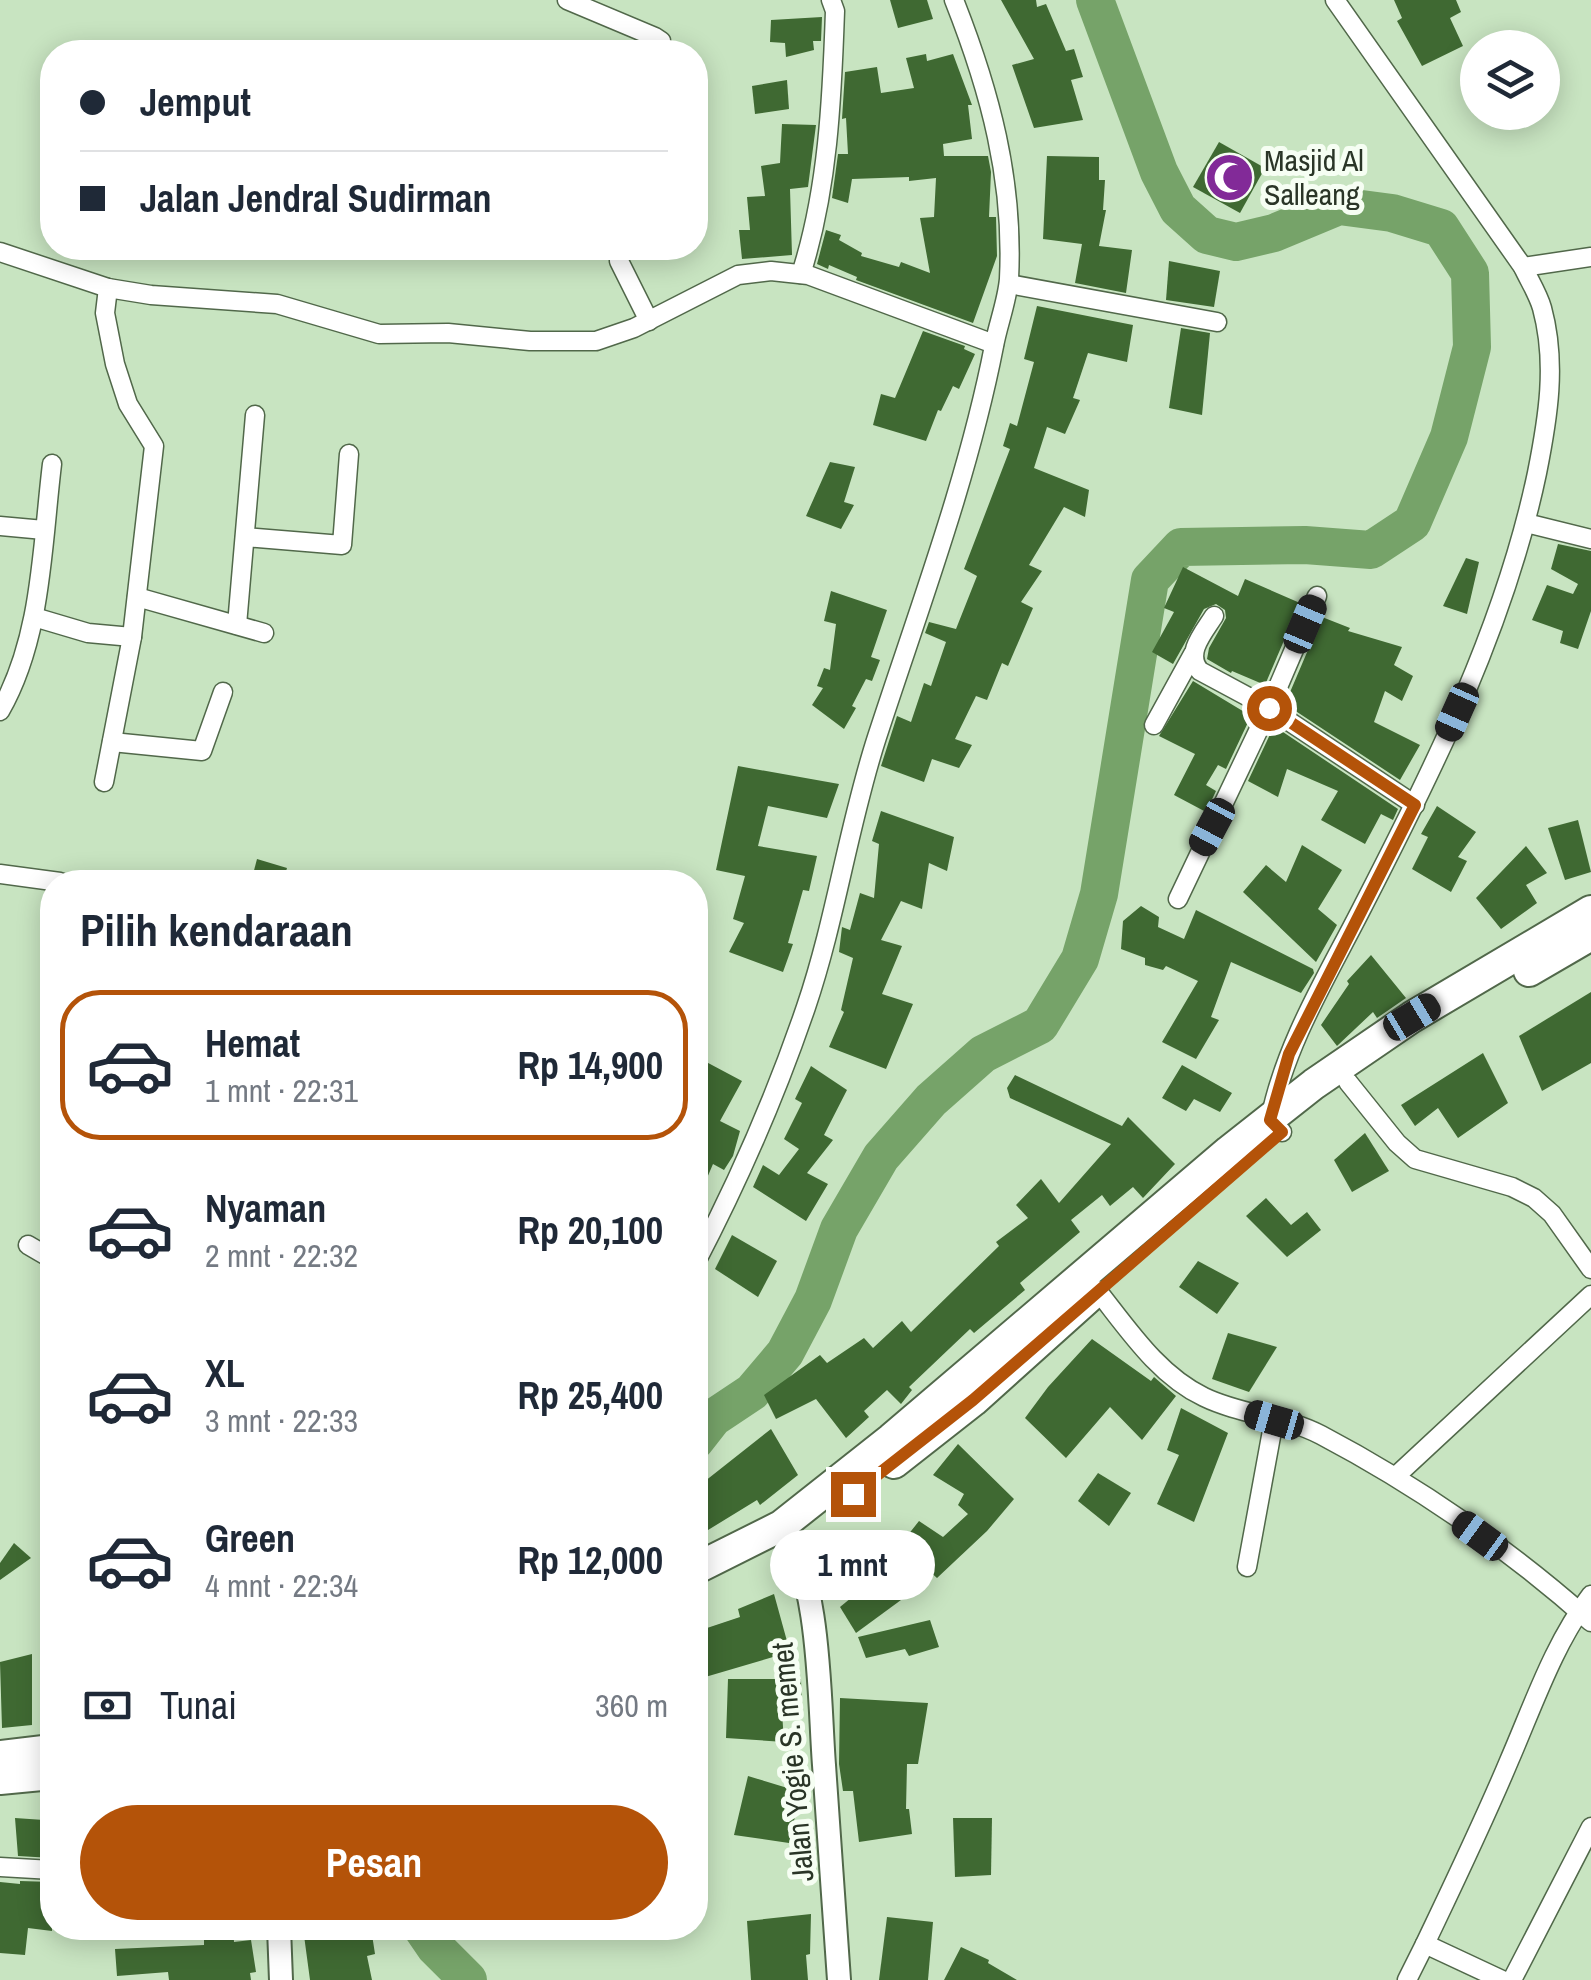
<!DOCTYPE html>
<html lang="id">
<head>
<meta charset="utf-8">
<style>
	:root { --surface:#fff; --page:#f6f6f7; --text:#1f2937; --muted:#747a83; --line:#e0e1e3; --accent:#b45309 }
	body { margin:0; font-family:"Archivo Narrow",sans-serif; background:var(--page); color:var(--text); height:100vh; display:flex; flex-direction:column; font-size:38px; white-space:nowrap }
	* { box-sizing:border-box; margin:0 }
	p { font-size:32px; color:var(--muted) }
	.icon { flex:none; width:55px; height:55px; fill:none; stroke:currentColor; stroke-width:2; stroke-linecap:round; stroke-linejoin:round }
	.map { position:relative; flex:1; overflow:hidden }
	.sheet { position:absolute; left:40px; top:870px; width:668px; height:1070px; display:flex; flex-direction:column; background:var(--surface); border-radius:40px; box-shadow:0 5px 25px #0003 }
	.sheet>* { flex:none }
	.banner { position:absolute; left:40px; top:40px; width:668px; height:220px; border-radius:40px; box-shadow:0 5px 25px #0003; display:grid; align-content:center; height:220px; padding:0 40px; background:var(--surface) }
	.fabs { position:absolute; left:1460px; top:30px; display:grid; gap:20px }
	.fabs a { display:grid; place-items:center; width:100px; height:100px; border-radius:50%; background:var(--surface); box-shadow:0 5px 25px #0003; font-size:50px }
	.end { position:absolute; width:45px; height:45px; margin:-22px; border:12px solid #b45309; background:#fff; box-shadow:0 0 0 5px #fff }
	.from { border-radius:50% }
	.bubble { position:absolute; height:70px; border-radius:35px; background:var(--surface); box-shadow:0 5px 25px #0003; font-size:32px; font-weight:700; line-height:70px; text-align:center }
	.car { position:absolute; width:30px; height:60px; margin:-30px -15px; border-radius:12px; box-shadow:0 0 8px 2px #0007; background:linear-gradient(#222 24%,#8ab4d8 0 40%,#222 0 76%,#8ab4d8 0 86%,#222 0) }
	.banner b { display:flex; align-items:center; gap:35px; height:95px; font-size:38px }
	.banner b+b { border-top:2px solid var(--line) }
	.banner i { width:25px; height:25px; background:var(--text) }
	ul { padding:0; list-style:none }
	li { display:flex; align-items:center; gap:30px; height:150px; margin:0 20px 15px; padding:0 20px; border:5px solid transparent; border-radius:40px }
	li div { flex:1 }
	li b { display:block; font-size:38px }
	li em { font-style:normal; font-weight:700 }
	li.on { border-color:var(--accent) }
	li>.icon { width:90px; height:90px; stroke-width:1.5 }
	h2 { padding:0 40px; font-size:45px; line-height:120px }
	.pay { display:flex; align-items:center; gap:25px; height:110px; padding:0 40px; font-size:38px }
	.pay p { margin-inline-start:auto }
	.primary-button { display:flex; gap:20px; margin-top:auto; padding:20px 40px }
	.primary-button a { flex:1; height:115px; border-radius:60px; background:var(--accent); color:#fff; font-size:40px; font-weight:700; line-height:115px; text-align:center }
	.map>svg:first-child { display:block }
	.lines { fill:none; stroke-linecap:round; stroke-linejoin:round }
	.river { stroke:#76a369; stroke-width:38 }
	.building { fill:#3f6932 }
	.street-casing { stroke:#51684a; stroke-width:21 }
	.secondary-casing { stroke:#51684a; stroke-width:26 }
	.highway-casing { stroke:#51684a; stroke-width:34 }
	.street { stroke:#fff; stroke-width:18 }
	.secondary { stroke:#fff; stroke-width:22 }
	.highway { stroke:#fff; stroke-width:30 }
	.route { stroke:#b45309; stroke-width:12 }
	.labels { text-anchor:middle; stroke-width:10; stroke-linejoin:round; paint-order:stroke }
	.poi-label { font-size:30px; fill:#2a3527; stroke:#f6fef3; text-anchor:start }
	.street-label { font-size:30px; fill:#2a3527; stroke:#f6fef3 }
</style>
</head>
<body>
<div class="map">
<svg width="1591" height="1980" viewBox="0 0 1591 1980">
	<rect width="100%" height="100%" fill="#c8e4c1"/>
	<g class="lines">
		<g class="river">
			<path d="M695,1441L713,1418L752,1392L785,1353L813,1300L839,1229L881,1157L931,1100L983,1054L1040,1025L1080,959L1099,894L1150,580L1181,547L1305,545L1371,550L1412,523L1449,437L1472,347L1470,273L1441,228L1392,213L1339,206L1274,233L1236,242L1207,235L1178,209L1159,172L1095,0"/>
			<path d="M422,1928L435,1947L468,1980"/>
		</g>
	</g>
	<g class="building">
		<path d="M890,0H927L933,19L898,28Z"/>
		<path d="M1001,0H1036L1037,7L1046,4L1066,51L1074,49L1083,77L1071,80L1083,120L1034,128L1012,65L1034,59Z"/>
		<path d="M1394,0H1456L1461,12L1450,18L1463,46L1422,66L1397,21L1402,18Z"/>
		<path d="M822,17L821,41H813L814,50L786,57L785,43L770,42L771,20Z"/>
		<path d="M926,54L927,61L953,54L972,105H968L972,139L943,144L944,156H988L991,172L989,217H996L997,256L973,323L856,280L857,277L829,265L828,269L817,264L826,230L841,235L839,240L862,253L861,256L899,267L901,262L930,273L920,218L934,217L936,178L909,181V177L852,179L848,203L832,198L838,154H848L846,118L842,119L845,72L877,67L881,93L914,88L906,58Z"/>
		<path d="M787,80L789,109L755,114L752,86Z"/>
		<path d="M782,124L816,125L808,187L790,189L792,255L742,259L739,230H750L747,197L765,196L761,166L780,163Z"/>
		<path d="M1219,142L1265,168L1240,213L1193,187Z"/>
		<path d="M1047,156L1099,157V180H1105L1103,210H1106L1099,246L1132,250L1126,293L1075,283L1082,244L1043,239Z"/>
		<path d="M1169,261L1220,271L1214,307L1166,300Z"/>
		<path d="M1037,306L1133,325L1127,362L1088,353L1073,398L1080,400L1065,434L1047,427L1034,468L1089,490L1085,517L1064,507L1029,565L1042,571L1021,602L1033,608L1008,666L1002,663L987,700L976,696L955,739L972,745L959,768L932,759L924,782L881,766L897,716L911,722L924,683L931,686L946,642L925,633L929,622L956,629L977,576L964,569L1010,449L1003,446L1010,423L1017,426L1034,362L1024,359Z"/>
		<path d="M1181,328L1210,333L1202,415L1169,408Z"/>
		<path d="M923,331L965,346L964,349L975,354L959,389L953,386L941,411L938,410L926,441L873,425L881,394L895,398Z"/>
		<path d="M830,462L855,467L844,502L854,505L841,529L806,516Z"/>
		<path d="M1558,544L1591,551V611L1578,649L1560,643L1563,631L1532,620L1547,585L1573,594L1578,584L1551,569Z"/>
		<path d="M1466,558L1479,562L1467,614L1443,606Z"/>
		<path d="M1183,567L1238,596L1245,579L1300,603L1265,685L1232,671L1231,673L1207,659L1209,648L1226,618L1225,610L1216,604L1204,609L1173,664L1152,652L1174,612L1164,608Z"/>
		<path d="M831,591L887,610L871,657L880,660L872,681L866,679L852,706L856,708L844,729L812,705L823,688L817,686L824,668L830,670L836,624L824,621Z"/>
		<path d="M1322,617L1350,628L1348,631L1402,647L1394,665L1413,676L1402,701L1385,691L1374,722L1420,745L1400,780L1285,704Z"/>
		<path d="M1193,681L1251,716L1226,769L1218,765L1206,785L1216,791L1206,812L1174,795L1195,754L1159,736Z"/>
		<path d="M1274,726L1398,809L1393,820L1381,814L1365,844L1321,820L1338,791L1287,769L1278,797L1248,781Z"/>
		<path d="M738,766L839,784L827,818L768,806L758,846L817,856L809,891L803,890L788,943L793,944L783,972L729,952L744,923L733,919L745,876L716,870Z"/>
		<path d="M1437,806L1476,832L1458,857L1467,861L1451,892L1412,869L1428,837L1421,834Z"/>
		<path d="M881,811L954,837L947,871L929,863L922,909L901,901L881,940L902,946L882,994L913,1004L886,1069L829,1047L844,1012L841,1010L853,958L839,952L842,927L850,930L860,893L874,898L879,844L872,841Z"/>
		<path d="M1578,820L1591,872L1565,880L1548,828Z"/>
		<path d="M1302,845L1342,870L1318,909L1337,925L1316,962L1243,892L1266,865L1286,882Z"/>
		<path d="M1526,846L1547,873L1526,885L1537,903L1501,929L1476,898Z"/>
		<path d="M257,859L287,868L283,882H251Z"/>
		<path d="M1141,906L1159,917L1158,927L1184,939L1196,910L1313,969L1314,973L1301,993L1231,962L1211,1017L1219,1020L1196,1059L1162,1042L1198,981L1166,966L1163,970L1145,965V958L1121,949L1123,921Z"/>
		<path d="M1371,955L1406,998L1377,1018L1373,1012L1337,1046L1321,1025L1349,984L1347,981Z"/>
		<path d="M1591,992V1063L1542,1091L1519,1036Z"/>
		<path d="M1483,1053L1508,1103L1458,1138L1438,1108L1415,1126L1401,1105Z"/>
		<path d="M695,1056L742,1081L720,1121L740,1131L733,1156L724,1170L713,1164L695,1206Z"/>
		<path d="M1182,1065L1232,1093L1220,1112L1194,1099L1186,1111L1162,1098Z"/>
		<path d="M811,1066L847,1090L824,1135L833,1140L807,1173L828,1184L806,1221L753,1187L763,1165L779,1175L799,1149L784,1139L802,1103L795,1099Z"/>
		<path d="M1015,1075L1122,1126L1128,1117L1175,1164L1143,1198L1133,1187L1110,1206L1102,1195L1071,1220L1080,1232L1020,1283L1025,1290L974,1333L970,1329L909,1387L912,1390L901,1404L887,1390L864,1411L869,1417L846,1438L816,1399L776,1419L764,1395L820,1355L827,1363L864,1338L873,1348L902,1321L911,1332L999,1246L996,1242L1028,1218L1016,1205L1041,1179L1059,1203L1111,1144L1010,1098L1007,1088Z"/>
		<path d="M1365,1133L1389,1171L1352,1192L1334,1160Z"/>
		<path d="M1266,1198L1291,1225L1307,1212L1321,1230L1287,1257L1246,1216Z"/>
		<path d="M732,1235L777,1261L758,1297L715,1269Z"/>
		<path d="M1198,1261L1239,1283L1217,1314L1179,1287Z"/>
		<path d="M1228,1333L1277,1347L1249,1392L1212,1379Z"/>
		<path d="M1092,1339L1151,1381L1154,1377L1176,1396L1142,1440L1110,1407L1066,1458L1025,1418L1048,1387Z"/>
		<path d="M1181,1408L1228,1433L1194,1522L1157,1504L1179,1455L1167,1450Z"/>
		<path d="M771,1429L798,1475L760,1505L757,1500L695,1538V1489Z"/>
		<path d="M958,1444L1014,1499L987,1531L937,1578L900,1545L919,1521L943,1537L968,1514L958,1505L964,1494L933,1475Z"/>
		<path d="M1098,1473L1131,1493L1109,1526L1078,1501Z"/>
		<path d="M14,1543L31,1558L0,1580V1563Z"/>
		<path d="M880,1574L901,1600L856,1633L840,1607Z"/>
		<path d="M774,1594L790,1652L695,1680V1632L740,1617L738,1609Z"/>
		<path d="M930,1620L939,1647L909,1656L905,1649L866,1658L858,1637Z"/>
		<path d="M32,1654V1725L2,1728L0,1662Z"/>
		<path d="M728,1679H801L802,1713L782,1712L784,1742L726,1738Z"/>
		<path d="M840,1698L928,1703L918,1764H907L906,1809H909L912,1834L859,1842L853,1791H843L839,1764Z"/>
		<path d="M748,1776L794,1790L784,1810L796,1812L789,1843L734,1835Z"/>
		<path d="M15,1818L44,1820V1825L52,1826V1858L18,1856Z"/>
		<path d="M953,1818H992L991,1875L955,1877Z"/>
		<path d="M20,1881L52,1882V1931L28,1928L25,1955L0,1953V1882L20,1884Z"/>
		<path d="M811,1914L810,1954L806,1955L808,1980H751L747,1921Z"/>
		<path d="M887,1917L933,1922L928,1980H879Z"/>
		<path d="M204,1928H233L234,1942L251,1940L256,1972L250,1973L251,1980H169L168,1972L117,1976L115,1949L204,1945Z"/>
		<path d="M303,1928H371L375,1954L367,1956L372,1980H310Z"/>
		<path d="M961,1947L989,1960L988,1963L1017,1980H944Z"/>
	</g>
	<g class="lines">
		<defs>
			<g id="street">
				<path d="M567,0L655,37L661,41L660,52"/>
				<path d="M619,248V261L649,321"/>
				<path d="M0,252L108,288L151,295L277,304L379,334L448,333L530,341H596L634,328L738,275L771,271L808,275L994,344"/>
				<path d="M1523,267L1591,257"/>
				<path d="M801,274C828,190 832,99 835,11L831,0"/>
				<path d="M1009,284L1217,322"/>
				<path d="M1526,523L1591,539"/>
				<path d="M0,526L44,530"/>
				<path d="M245,537L342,545L349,454"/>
				<path d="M137,597L264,633"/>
				<path d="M1214,616C1204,632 1184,654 1200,671L1269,708L1415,805"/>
				<path d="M34,617L88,633L132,637"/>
				<path d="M237,625L255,415"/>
				<path d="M0,711C42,638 42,546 52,464"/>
				<path d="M1154,725L1193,654"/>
				<path d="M112,742L202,751L223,692"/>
				<path d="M104,782L132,637L154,446L128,404L115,364L105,313L108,288"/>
				<path d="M0,874L60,882"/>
				<path d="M1178,899L1269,708L1317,596"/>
				<path d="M1348,1082L1397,1143L1415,1159L1512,1187L1534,1198L1552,1214L1591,1269"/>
				<path d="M1282,1132L1270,1120C1285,1044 1328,975 1363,906C1434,768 1505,626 1537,473C1548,418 1557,363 1542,308C1538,294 1529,280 1523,267L1335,0"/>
				<path d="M28,1245L52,1259"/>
				<path d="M695,1264C738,1182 776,1095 806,1007C836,919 848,826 877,737C919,608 968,479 994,346C998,324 1007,302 1009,279C1014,180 990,91 954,0"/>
				<path d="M1097,1290C1128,1329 1158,1375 1204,1397C1241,1415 1285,1416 1321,1435C1416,1485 1512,1551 1591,1622"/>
				<path d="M1396,1476L1591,1295"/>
				<path d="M1247,1567L1274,1420"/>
				<path d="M0,1867L52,1870"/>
				<path d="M1407,1980L1425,1944"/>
				<path d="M1502,1980L1425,1944C1454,1883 1483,1823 1509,1761C1533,1706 1554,1643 1591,1595"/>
				<path d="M1512,1980L1591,1827"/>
			</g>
			<g id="secondary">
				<path d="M781,1526C821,1576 819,1701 824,1765C829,1837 834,1908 839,1980"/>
				<path d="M279,1928L281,1980"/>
			</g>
			<g id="highway">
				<path d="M1529,971L1591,935"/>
				<path d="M894,1463L973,1401L1091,1295"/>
				<path d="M695,1569L781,1526L891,1439L1229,1151L1314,1084L1412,1017L1591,911"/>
				<path d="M0,1756L52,1750"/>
				<path d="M0,1779L52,1774"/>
			</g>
		</defs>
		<use href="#street" class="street-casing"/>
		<use href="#secondary" class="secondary-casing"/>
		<use href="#highway" class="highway-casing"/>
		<use href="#street" class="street"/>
		<use href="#secondary" class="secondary"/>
		<use href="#highway" class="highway"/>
	</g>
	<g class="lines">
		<path class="route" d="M853,1494L973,1400L1282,1132L1270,1120L1289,1054L1415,805L1269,708"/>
	</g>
	<defs>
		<symbol id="mosque-disc" viewBox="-11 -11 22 22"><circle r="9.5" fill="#822a98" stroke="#f6fef3"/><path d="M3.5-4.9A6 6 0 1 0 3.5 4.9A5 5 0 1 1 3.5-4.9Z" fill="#fff"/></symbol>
	</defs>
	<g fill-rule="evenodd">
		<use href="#mosque-disc" x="1202" y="150" width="55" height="55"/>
	</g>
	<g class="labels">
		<g class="poi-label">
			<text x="1264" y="171">Masjid Al<tspan x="1264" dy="34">Salleang</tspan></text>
		</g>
		<g class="street-label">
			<text transform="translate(793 1762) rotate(-95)" y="10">Jalan Yogie S. memet</text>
		</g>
	</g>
</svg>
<div class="fabs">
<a><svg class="icon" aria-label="layers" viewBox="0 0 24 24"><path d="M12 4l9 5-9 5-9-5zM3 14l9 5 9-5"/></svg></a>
</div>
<i class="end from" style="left:1269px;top:708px"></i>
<i class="end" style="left:853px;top:1494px"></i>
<div class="bubble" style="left:770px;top:1530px;width:165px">1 mnt</div>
<i class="car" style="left:1305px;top:624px;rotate:23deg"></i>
<i class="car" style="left:1457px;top:712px;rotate:204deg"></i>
<i class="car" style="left:1212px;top:827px;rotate:208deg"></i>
<i class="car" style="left:1412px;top:1017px;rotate:59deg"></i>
<i class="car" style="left:1274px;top:1420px;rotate:286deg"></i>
<i class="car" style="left:1480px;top:1536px;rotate:306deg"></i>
<div class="banner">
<b><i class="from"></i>Jemput</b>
<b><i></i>Jalan Jendral Sudirman</b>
</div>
<section class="sheet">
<h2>Pilih kendaraan</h2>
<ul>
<li class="on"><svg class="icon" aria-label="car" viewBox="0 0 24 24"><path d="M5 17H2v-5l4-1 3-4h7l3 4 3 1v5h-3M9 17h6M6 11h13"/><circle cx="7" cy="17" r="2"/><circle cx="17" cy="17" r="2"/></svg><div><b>Hemat</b><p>1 mnt · 22:31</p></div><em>Rp 14,900</em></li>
<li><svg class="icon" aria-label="car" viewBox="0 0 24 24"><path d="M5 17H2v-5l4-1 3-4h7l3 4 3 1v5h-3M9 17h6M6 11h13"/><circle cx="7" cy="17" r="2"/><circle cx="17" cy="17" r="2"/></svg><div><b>Nyaman</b><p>2 mnt · 22:32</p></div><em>Rp 20,100</em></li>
<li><svg class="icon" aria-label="car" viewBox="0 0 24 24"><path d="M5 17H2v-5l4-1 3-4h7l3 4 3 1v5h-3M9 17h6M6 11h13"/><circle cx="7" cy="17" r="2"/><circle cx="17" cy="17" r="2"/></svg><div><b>XL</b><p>3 mnt · 22:33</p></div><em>Rp 25,400</em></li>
<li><svg class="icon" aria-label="car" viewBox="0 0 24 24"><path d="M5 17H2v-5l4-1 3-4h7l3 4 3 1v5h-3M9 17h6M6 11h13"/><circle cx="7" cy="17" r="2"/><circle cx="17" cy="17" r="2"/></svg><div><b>Green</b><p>4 mnt · 22:34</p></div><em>Rp 12,000</em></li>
</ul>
<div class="pay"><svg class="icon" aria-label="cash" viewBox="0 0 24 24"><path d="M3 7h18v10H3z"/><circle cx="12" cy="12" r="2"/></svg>Tunai<p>360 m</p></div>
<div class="primary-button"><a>Pesan</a></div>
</section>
</div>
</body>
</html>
